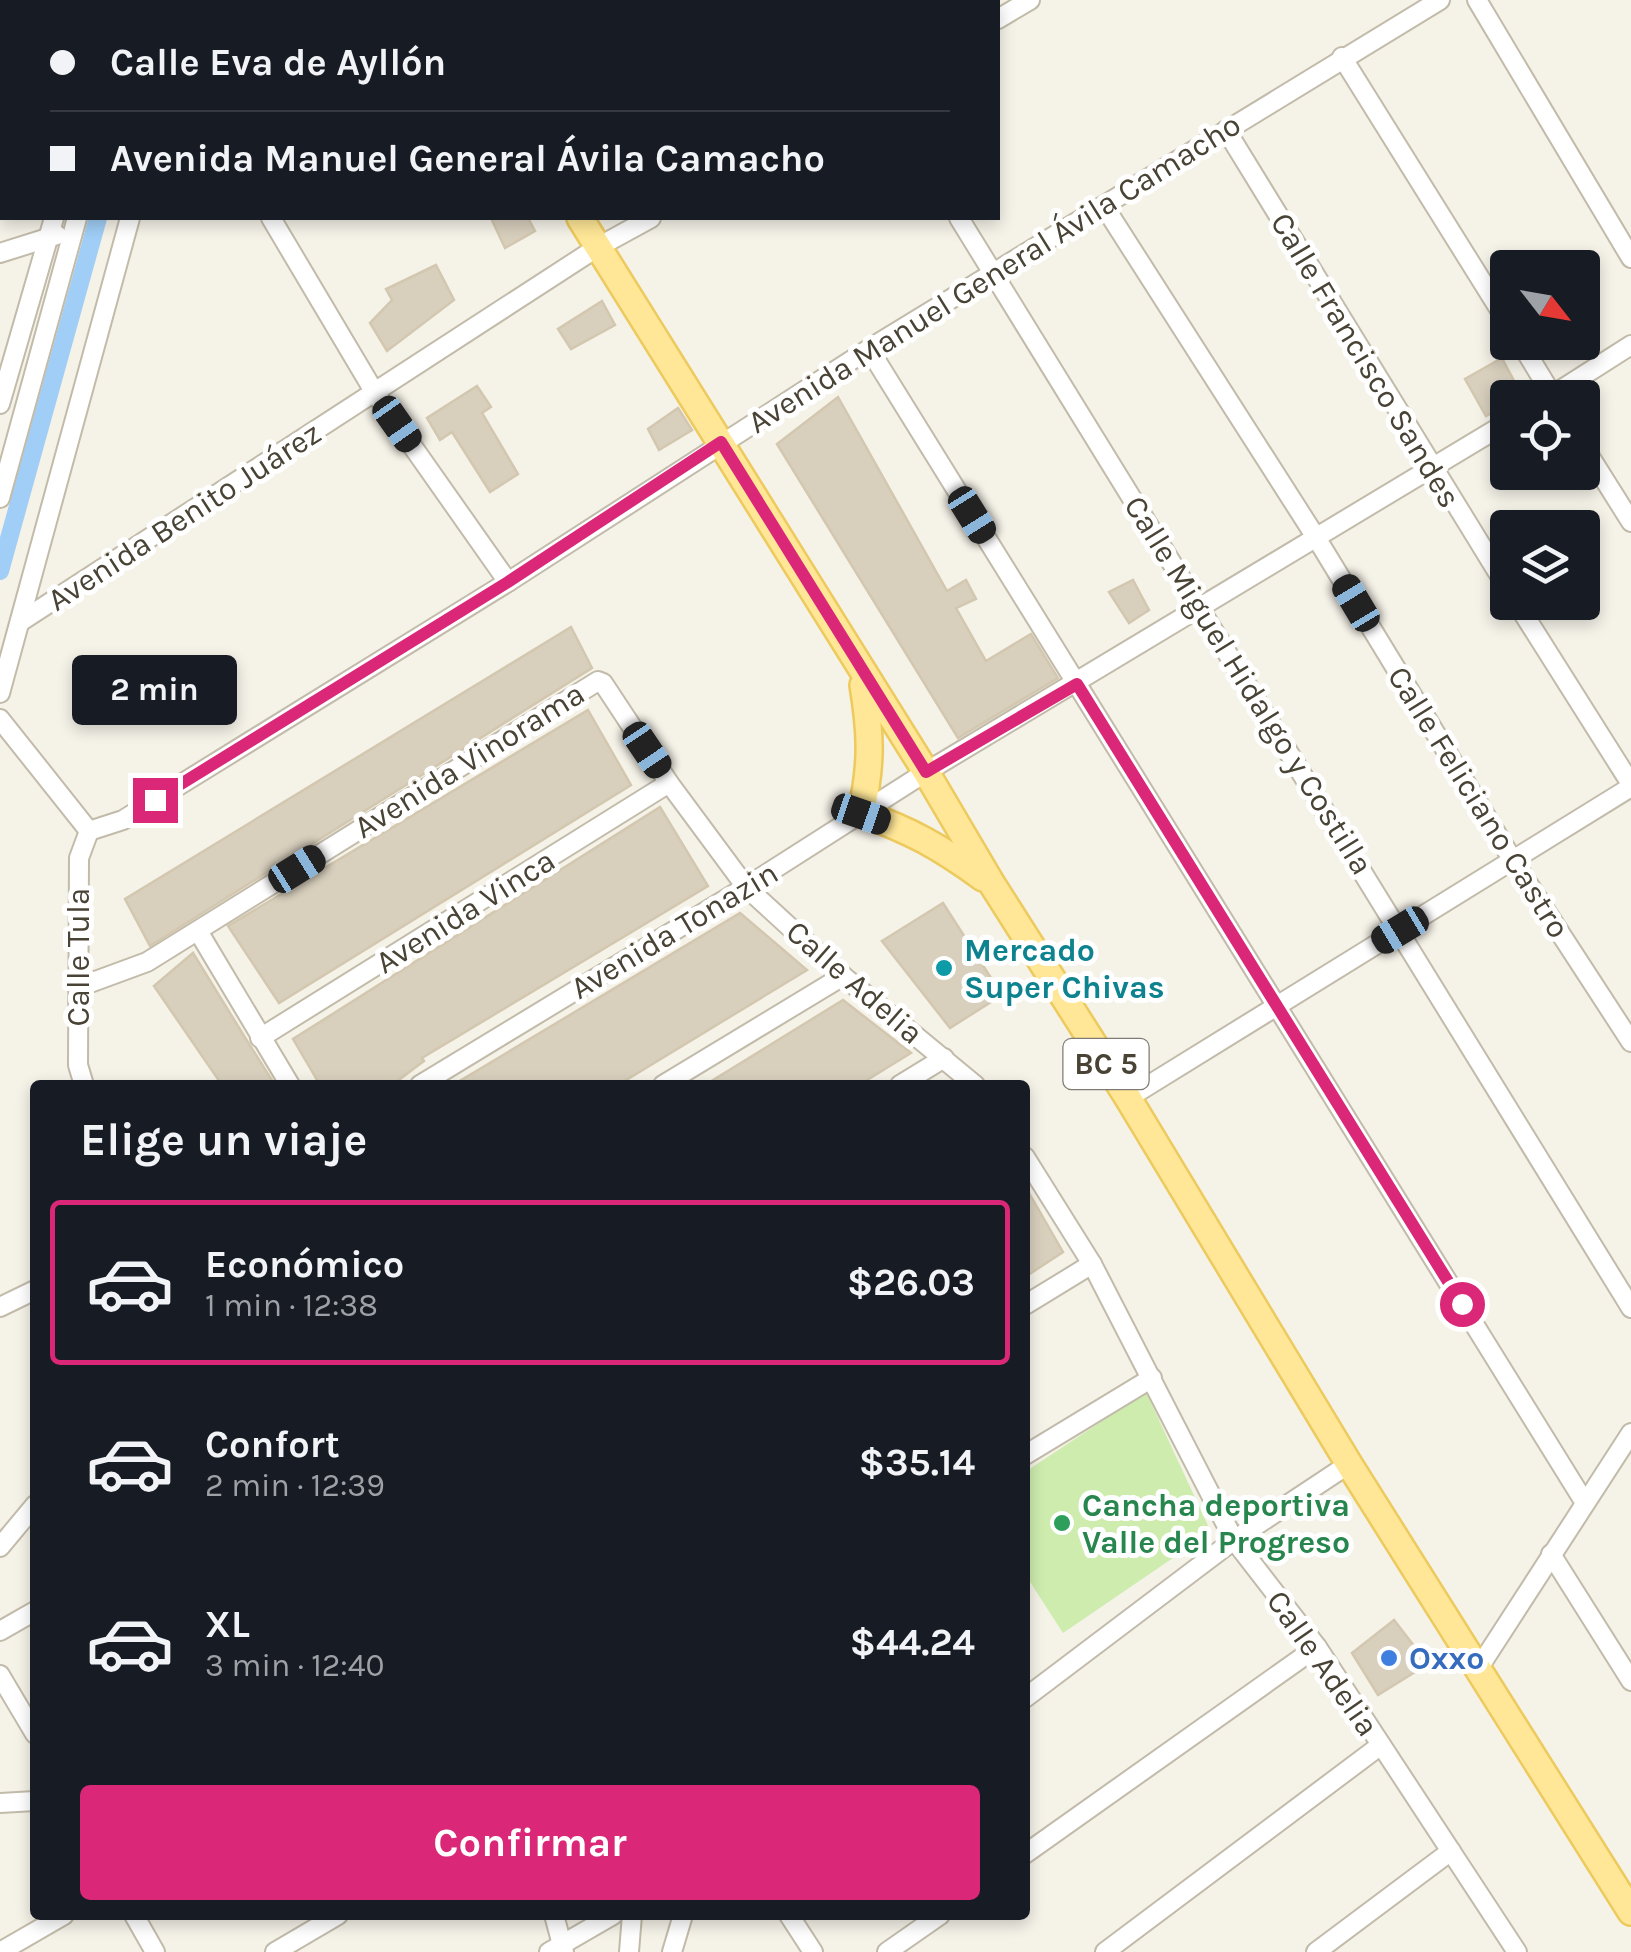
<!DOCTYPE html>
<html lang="es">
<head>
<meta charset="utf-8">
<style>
	:root { --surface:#171b24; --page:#242831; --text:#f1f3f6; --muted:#9ea1a6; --line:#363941; --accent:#db2777 }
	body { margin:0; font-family:Karla,sans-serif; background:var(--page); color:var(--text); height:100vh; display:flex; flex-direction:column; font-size:38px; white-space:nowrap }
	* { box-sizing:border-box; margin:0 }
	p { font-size:32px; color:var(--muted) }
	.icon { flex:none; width:55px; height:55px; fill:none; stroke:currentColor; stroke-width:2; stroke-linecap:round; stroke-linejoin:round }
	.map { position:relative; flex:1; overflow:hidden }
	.panel { position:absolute; left:30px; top:1080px; width:1000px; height:840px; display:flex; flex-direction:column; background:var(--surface); border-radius:10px; box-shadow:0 5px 15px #0003 }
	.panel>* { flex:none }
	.hud { position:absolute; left:0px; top:0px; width:1000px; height:220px; box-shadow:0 5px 15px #0003; display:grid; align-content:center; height:220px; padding:0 50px; background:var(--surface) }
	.needle { width:65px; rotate:121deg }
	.tools { position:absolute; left:1490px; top:250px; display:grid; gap:20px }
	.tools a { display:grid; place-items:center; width:110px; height:110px; border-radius:10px; background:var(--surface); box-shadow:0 5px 15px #0003; font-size:50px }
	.end { position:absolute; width:45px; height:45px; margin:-22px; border:12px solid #db2777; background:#fff; box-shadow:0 0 0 5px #fff }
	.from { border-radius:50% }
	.bubble { position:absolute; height:70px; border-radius:10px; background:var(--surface); box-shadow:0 5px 15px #0003; font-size:32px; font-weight:700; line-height:70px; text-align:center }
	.car { position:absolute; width:30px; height:60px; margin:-30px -15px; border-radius:12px; box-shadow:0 0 8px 2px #0007; background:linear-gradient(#222 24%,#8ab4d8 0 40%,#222 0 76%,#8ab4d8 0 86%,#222 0) }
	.hud b { display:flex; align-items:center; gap:35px; height:95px; font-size:38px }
	.hud b+b { border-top:2px solid var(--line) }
	.hud i { width:25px; height:25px; background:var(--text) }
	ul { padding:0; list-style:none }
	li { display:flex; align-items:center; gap:30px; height:165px; margin:0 20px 15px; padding:0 30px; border:5px solid transparent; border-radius:10px }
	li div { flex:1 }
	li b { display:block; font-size:38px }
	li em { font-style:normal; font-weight:700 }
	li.on { border-color:var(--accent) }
	li>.icon { width:90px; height:90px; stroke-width:1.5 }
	h2 { padding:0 50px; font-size:45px; line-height:120px }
	.primary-button { display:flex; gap:20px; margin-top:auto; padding:20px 50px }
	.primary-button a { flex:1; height:115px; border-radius:10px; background:var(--accent); color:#fff; font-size:40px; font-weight:700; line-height:115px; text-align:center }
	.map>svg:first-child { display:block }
	.green { fill:#cdecae }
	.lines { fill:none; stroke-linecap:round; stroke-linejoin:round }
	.canal { stroke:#a0cef6; stroke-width:18 }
	.building { fill:#d8cfbd; stroke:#d3c7af; stroke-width:2.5 }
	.street-casing { stroke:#c2bbaa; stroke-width:22 }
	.primary-casing { stroke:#edca5e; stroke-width:30 }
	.street { stroke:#fff; stroke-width:18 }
	.primary { stroke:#ffe797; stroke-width:25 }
	.route { stroke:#db2777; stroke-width:12 }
	.culture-dot { fill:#0f9aa8; stroke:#fff; stroke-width:4 }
	.leisure-dot { fill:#2e9e5b; stroke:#fff; stroke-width:4 }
	.shop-dot { fill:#3f7fe0; stroke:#fff; stroke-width:4 }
	.labels { text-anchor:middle; stroke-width:10; stroke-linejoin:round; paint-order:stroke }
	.shield { fill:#fff; stroke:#807b72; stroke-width:2.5 }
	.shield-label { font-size:30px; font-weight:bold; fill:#494336 }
	.street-label { font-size:32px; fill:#494336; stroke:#fff }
	.culture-label { font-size:32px; font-weight:bold; fill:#0d838f; stroke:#fff; text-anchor:start }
	.leisure-label { font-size:32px; font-weight:bold; fill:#27864d; stroke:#fff; text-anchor:start }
	.shop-label { font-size:32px; font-weight:bold; fill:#366cbe; stroke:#fff; text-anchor:start }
</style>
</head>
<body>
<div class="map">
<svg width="1631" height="1952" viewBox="0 0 1631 1952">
	<rect width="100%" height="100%" fill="#f5f2e8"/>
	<path class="green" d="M1146,1392L1211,1532L1063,1633L1025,1574V1472Z"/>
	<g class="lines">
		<g class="canal">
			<path d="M158,2L159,0"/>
			<path d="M0,571L98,218"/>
		</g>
	</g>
	<g class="building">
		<path d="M491,218H528L535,231L505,248Z"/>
		<path d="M436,265L454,300L387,351L370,323L392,300L386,289Z"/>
		<path d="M602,301L615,325L571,349L558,329Z"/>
		<path d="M1502,358L1523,398H1508V404L1486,416L1465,379Z"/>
		<path d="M477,386L491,407L482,413L518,474L490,492L452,432L440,440L427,418Z"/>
		<path d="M838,397L947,591L966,580L976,599L956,608L986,661L1031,634L1058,678L958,738L777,444Z"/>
		<path d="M678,408L692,430L659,450L648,429Z"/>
		<path d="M1133,580L1149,610L1129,623L1109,592Z"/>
		<path d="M571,627L592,668L150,946L125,899Z"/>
		<path d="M588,710L631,785L279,1003L228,926Z"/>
		<path d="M660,807L708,886L422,1058L424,1061L392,1085H320L293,1039Z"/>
		<path d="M943,903L1002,995L950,1028L882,941Z"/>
		<path d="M740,913L807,970L618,1085H453Z"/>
		<path d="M193,953L249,1044L275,1085H222L154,986Z"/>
		<path d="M843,1000L911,1053L859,1085H705Z"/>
		<path d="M1025,1186L1063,1252L1025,1277Z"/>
		<path d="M1394,1620L1428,1664L1378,1695L1352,1653Z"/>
	</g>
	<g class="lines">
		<defs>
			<g id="street">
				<path d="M826,0L828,2"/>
				<path d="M1477,0L1631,258"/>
				<path d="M110,2L111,0"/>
				<path d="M139,2V0"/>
				<path d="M189,2V0"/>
				<path d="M377,2L382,0"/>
				<path d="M998,19L1030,0"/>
				<path d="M1342,57L1508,323"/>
				<path d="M1226,130L1508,589"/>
				<path d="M1104,206L1317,539L1512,859L1631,1042"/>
				<path d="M271,218L375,393L508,582"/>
				<path d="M959,218L1631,1308"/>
				<path d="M0,253L57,235"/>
				<path d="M1520,342L1554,398"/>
				<path d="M869,349L1585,1503"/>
				<path d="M1548,398L1631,345"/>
				<path d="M0,404L54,218"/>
				<path d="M1582,444L1631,522"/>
				<path d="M0,498L77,218"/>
				<path d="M1516,602L1631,784"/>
				<path d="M20,622L598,247L651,218"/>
				<path d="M0,693L130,218"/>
				<path d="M0,719L89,831"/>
				<path d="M89,831L123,820L508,582L869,349L1440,0"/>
				<path d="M198,931L290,1085"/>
				<path d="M79,987L147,962L598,681L603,683L669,783L746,887L843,976L975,1085"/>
				<path d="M260,1038L669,783"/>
				<path d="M84,1085L78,1065L79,858L89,831"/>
				<path d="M420,1085L746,887L926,772L1508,422"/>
				<path d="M663,1085L843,976"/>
				<path d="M900,1085L944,1058"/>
				<path d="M1128,1098L1631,787"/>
				<path d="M1025,1157L1092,1264L1234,1540L1317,1647L1517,1952"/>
				<path d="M1025,1305L1092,1264"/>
				<path d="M0,1307L35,1290"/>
				<path d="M1025,1455L1152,1378"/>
				<path d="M0,1547L35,1505"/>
				<path d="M1551,1554L1631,1681"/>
				<path d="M0,1631L35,1611"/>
				<path d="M1478,1669L1631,1433"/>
				<path d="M0,1675L35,1734"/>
				<path d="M1025,1698L1234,1540L1349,1464"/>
				<path d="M0,1803L35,1801"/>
				<path d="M1025,1854L1317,1647"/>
				<path d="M134,1915L155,1952"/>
				<path d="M554,1915L564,1952"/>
				<path d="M789,1915L813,1952"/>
				<path d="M0,1952L64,1915"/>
				<path d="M275,1952L338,1915"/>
				<path d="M549,1952L613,1915"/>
				<path d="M629,1952L632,1915"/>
				<path d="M672,1952L683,1915"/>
				<path d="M887,1952L940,1915"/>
				<path d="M1105,1952L1381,1745"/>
				<path d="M1316,1952L1451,1851"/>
			</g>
			<g id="primary">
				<path d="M445,0L447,2"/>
				<path d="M580,218L926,772L992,884L1128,1098L1349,1464L1631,1912"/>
				<path d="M863,685C871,734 872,764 861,813C912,831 940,847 983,878"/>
			</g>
		</defs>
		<use href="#street" class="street-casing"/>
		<use href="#primary" class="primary-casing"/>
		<use href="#street" class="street"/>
		<use href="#primary" class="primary"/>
	</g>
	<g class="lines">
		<path class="route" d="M155,800L508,582L721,442L926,772L1077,684L1462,1304"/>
	</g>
	<circle class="culture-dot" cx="944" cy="968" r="10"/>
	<circle class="leisure-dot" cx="1062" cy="1523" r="10"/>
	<circle class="shop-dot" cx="1389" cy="1658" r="10"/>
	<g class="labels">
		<rect class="shield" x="1063.5" y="1039" width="85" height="50" rx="8"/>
		<g class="shield-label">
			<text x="1106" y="1074">BC 5</text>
		</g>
		<g class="street-label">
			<text transform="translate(994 273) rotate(-32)" y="11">Avenida Manuel General Ávila Camacho</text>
			<text transform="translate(1366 360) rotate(59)" y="11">Calle Francisco Sandes</text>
			<text transform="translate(184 516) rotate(-33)" y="11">Avenida Benito Juárez</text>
			<text transform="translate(1249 685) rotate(58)" y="11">Calle Miguel Hidalgo y Costilla</text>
			<text transform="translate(469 760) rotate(-32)" y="11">Avenida Vinorama</text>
			<text transform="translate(1479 802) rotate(58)" y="11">Calle Feliciano Castro</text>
			<text transform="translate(465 911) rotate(-32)" y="11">Avenida Vinca</text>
			<text transform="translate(674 930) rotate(-31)" y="11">Avenida Tonazin</text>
			<text transform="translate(78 957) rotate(-90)" y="11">Calle Tula</text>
			<text transform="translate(855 982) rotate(41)" y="11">Calle Adelia</text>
			<text transform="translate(1323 1663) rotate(55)" y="11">Calle Adelia</text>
		</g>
		<g class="culture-label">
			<text x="964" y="961">Mercado<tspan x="964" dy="37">Super Chivas</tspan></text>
		</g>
		<g class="leisure-label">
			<text x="1082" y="1516">Cancha deportiva<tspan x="1082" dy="37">Valle del Progreso</tspan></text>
		</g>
		<g class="shop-label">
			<text x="1409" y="1669">Oxxo</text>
		</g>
	</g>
</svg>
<div class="tools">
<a><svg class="needle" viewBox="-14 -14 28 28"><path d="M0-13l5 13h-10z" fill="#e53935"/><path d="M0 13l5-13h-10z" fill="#9ea1a6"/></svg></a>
<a><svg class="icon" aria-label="locate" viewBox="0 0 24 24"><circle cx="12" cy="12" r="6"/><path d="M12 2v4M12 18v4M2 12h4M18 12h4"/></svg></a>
<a><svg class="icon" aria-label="layers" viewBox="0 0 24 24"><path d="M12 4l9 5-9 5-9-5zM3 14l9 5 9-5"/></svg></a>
</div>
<i class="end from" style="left:1462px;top:1304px"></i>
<i class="end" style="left:155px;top:800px"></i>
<div class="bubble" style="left:72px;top:655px;width:165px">2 min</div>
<i class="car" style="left:397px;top:424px;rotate:145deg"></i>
<i class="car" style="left:972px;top:515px;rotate:148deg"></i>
<i class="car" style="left:1356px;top:603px;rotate:329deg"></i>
<i class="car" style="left:647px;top:750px;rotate:146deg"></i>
<i class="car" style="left:861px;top:814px;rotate:109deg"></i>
<i class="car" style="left:297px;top:869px;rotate:58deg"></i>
<i class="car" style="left:1400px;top:930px;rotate:239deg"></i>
<div class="hud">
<b><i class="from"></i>Calle Eva de Ayllón</b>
<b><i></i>Avenida Manuel General Ávila Camacho</b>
</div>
<section class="panel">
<h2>Elige un viaje</h2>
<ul>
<li class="on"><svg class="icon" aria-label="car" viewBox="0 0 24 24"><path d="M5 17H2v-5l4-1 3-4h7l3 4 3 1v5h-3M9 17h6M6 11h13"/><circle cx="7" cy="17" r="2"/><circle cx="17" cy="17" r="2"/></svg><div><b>Económico</b><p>1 min · 12:38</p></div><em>$26.03</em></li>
<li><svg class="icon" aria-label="car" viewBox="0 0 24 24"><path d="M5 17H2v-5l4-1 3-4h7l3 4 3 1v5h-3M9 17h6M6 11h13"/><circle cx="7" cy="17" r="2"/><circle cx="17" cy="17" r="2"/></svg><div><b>Confort</b><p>2 min · 12:39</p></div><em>$35.14</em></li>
<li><svg class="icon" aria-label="car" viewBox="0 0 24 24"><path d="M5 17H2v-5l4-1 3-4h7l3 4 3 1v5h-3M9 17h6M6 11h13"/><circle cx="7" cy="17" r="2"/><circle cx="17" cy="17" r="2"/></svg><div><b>XL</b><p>3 min · 12:40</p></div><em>$44.24</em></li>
</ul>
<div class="primary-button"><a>Confirmar</a></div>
</section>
</div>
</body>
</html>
